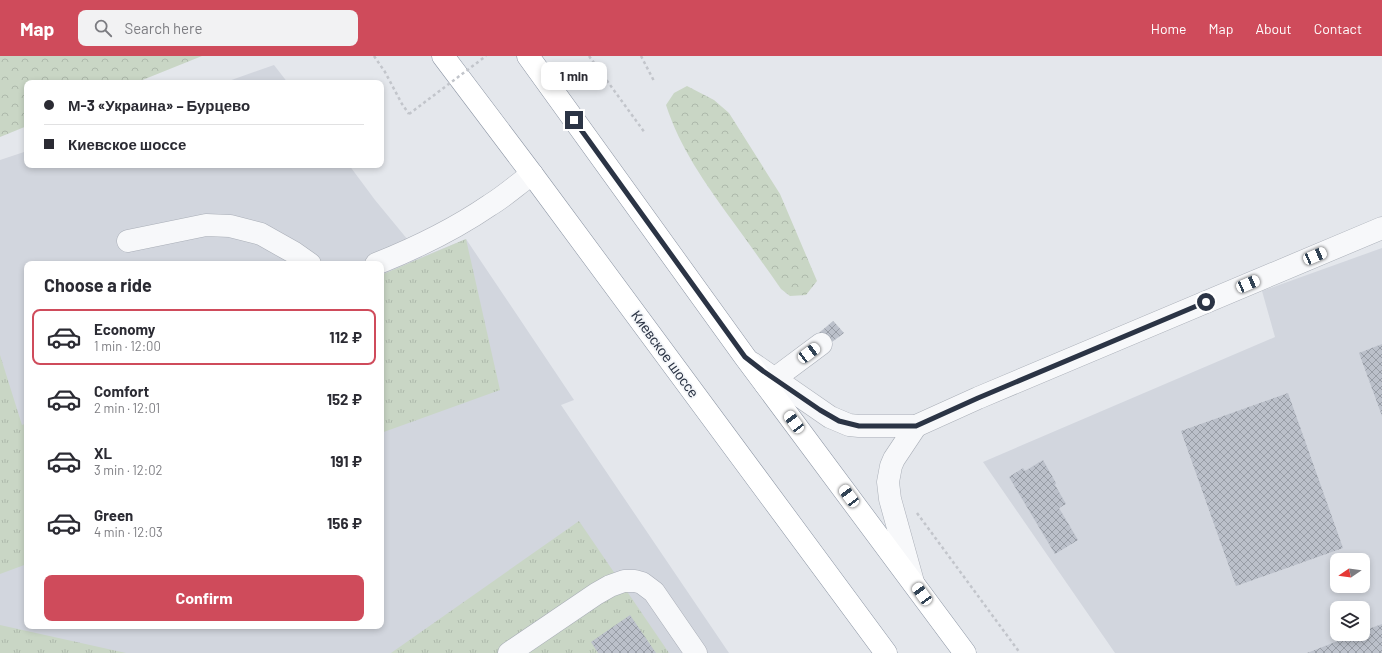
<!DOCTYPE html>
<html lang="en">
<head>
<meta charset="utf-8">
<style>
	:root { --surface:#fff; --page:#f2f2f3; --text:#2b2b33; --muted:#7c7c81; --line:#e1e1e2; --accent:#cf4b5b }
	body { margin:0; font-family:Barlow,sans-serif; background:var(--page); color:var(--text); height:100vh; display:flex; flex-direction:column; font-size:15px; white-space:nowrap }
	* { box-sizing:border-box; margin:0 }
	p { font-size:13px; color:var(--muted) }
	.icon { flex:none; width:22px; height:22px; fill:none; stroke:currentColor; stroke-width:2; stroke-linecap:round; stroke-linejoin:round }
	.map { position:relative; flex:1; overflow:hidden }
	.drawer { position:absolute; left:24px; top:205px; width:360px; height:368px; display:flex; flex-direction:column; background:var(--surface); border-radius:8px; box-shadow:0 2px 6px #0003 }
	.drawer>* { flex:none }
	.banner { position:absolute; left:24px; top:24px; width:360px; height:88px; border-radius:8px; box-shadow:0 2px 6px #0003; display:grid; align-content:center; height:88px; padding:0 20px; background:var(--surface) }
	.needle { width:26px; rotate:257deg }
	.buttons { position:absolute; left:1330px; top:497px; display:grid; gap:8px }
	.buttons a { display:grid; place-items:center; width:40px; height:40px; border-radius:8px; background:var(--surface); box-shadow:0 2px 6px #0003; font-size:20px }
	.end { position:absolute; width:18px; height:18px; margin:-9px; border:5px solid #2b3445; background:#fff; box-shadow:0 0 0 2px #fff }
	.from { border-radius:50% }
	.bubble { position:absolute; height:28px; border-radius:8px; background:var(--surface); box-shadow:0 2px 6px #0003; font-size:13px; font-weight:700; line-height:28px; text-align:center }
	.car { position:absolute; width:12px; height:24px; margin:-12px -6px; border-radius:5px; box-shadow:0 0 3px 1px #0007; background:linear-gradient(#fff 24%,#345 0 40%,#fff 0 76%,#345 0 86%,#fff 0) }
	.banner b { display:flex; align-items:center; gap:14px; height:38px; font-size:15px }
	.banner b+b { border-top:1px solid var(--line) }
	.banner i { width:10px; height:10px; background:var(--text) }
	ul { padding:0; list-style:none }
	li { display:flex; align-items:center; gap:12px; height:56px; margin:0 8px 6px; padding:0 12px; border:2px solid transparent; border-radius:8px }
	li div { flex:1 }
	li b { display:block; font-size:15px }
	li em { font-style:normal; font-weight:700 }
	li.selected { border-color:var(--accent) }
	li>.icon { width:36px; height:36px; stroke-width:1.5 }
	h2 { padding:0 20px; font-size:18px; line-height:48px }
	.cta { display:flex; gap:8px; margin-top:auto; padding:8px 20px }
	.cta a { flex:1; height:46px; border-radius:8px; background:var(--accent); color:#fff; font-size:16px; font-weight:700; line-height:46px; text-align:center }
	header { display:flex; align-items:center; gap:24px; box-sizing:border-box; height:56px; padding:0 20px; background:var(--accent); color:#fff }
	header strong { font-size:19px }
	nav { display:flex; gap:22px; margin-inline-start:auto; font-size:14px }
	.search { width:280px; height:36px; background:var(--page); display:flex; align-items:center; gap:10px; box-sizing:border-box; padding:0 14px; border-radius:8px; color:var(--muted); font-size:15px }
	.map>svg:first-child { display:block }
	.built { fill:#d2d6de; fill-rule:evenodd }
	.grass { fill:url(#grass-tufts) }
	.forest { fill:url(#forest-crowns) }
	.building { fill:url(#building-cross-hatch) }
	.lines { fill:none; stroke-linecap:round; stroke-linejoin:round }
	.minor-casing { stroke:#a9aeb7; stroke-width:23 }
	.highway-casing { stroke:#8b94a3; stroke-width:23 }
	.path { stroke:#c2c5cb; stroke-width:2.5; stroke-dasharray:3 3; stroke-linecap:butt }
	.minor { stroke:#f7f8fa; stroke-width:22 }
	.highway { stroke:#fff; stroke-width:22 }
	.path-bridge { stroke:#c2c5cb; stroke-width:2.5; stroke-dasharray:3 3; stroke-linecap:butt }
	.route { stroke:#2b3445; stroke-width:5 }
	.labels { text-anchor:middle; stroke-width:3.5; stroke-linejoin:round; paint-order:stroke }
	.street-label { font-size:14px; fill:#2b3445; stroke:#f4f6f9 }
</style>
</head>
<body>
<header>
<strong>Map</strong>
<div class="search"><svg class="icon" aria-label="search" viewBox="0 0 24 24"><circle cx="10" cy="10" r="6"/><path d="M15 15l6 6"/></svg>Search here</div>
<nav><a>Home</a><a>Map</a><a>About</a><a>Contact</a></nav>
</header>
<div class="map">
<svg width="1382" height="597" viewBox="0 0 1382 597">
	<defs>
		<pattern id="grass-tufts" width="24" height="20" patternUnits="userSpaceOnUse"><rect width="24" height="20" fill="#c9d6c5"/><path d="M3 7l-1-3M5 7V3M7 7l1-3M15 17l-1-3M17 17v-4M19 17l1-3" fill="none" stroke="#adb8ab"/></pattern>
		<pattern id="forest-crowns" width="20" height="18" patternUnits="userSpaceOnUse"><rect width="20" height="18" fill="#c9d6c5"/><path d="M2 6a3 3 0 1 1 6 0M12 15a3 3 0 1 1 6 0" fill="none" stroke="#adb8ab"/></pattern>
		<pattern id="building-cross-hatch" width="8" height="8" patternUnits="userSpaceOnUse"><rect width="8" height="8" fill="#bbc0ca"/><path d="M0 0l8 8M0 8l8-8" fill="none" stroke="#989da6"/></pattern>
	</defs>
	<rect width="100%" height="100%" fill="#e4e7ec"/>
	<g class="built">
		<path d="M274,9L288,27H223Z"/>
		<path d="M27,95V109H349L375,144L422,201L466,183L574,344L561,349L729,597H0V104ZM27,208H381V570H27Z"/>
		<path d="M1382,192V597H1115L983,406L1275,281L1262,235ZM1337,504H1363V530H1337ZM1337,552H1363V578H1337Z"/>
	</g>
	<g class="grass">
		<path d="M466,183L500,334L381,377V219Z"/>
		<path d="M0,299L22,369L27,367V508L0,518Z"/>
		<path d="M579,465L669,597H391Z"/>
		<path d="M0,569L126,597H0Z"/>
	</g>
	<g class="forest">
		<path d="M0,0H202L135,27H27V70L0,81Z"/>
		<path d="M687,30L714,44L729,57L780,138L817,225L806,239L790,240L781,233C764,209 748,186 731,163C705,127 680,92 666,49L674,37Z"/>
	</g>
	<g class="building">
		<path d="M833,265L844,277L828,289L819,277Z"/>
		<path d="M1382,288V360L1359,297Z"/>
		<path d="M1288,337L1343,492L1236,530L1181,375Z"/>
		<path d="M1043,404L1056,427L1055,429L1066,448L1059,452L1078,484L1055,498L1009,421L1023,412L1025,415Z"/>
		<path d="M630,559L656,597H598L591,586Z"/>
		<path d="M1382,568V597H1307L1356,578H1363V575Z"/>
	</g>
	<g class="lines">
		<defs>
			<g id="minor">
				<path d="M128,185L206,169L230,170L261,178L293,196L310,208"/>
				<path d="M376,208C416,192 455,173 490,149C505,140 518,128 532,118"/>
				<path d="M752,307L830,361L849,369L859,370H916L978,342L1382,172"/>
				<path d="M766,329L821,288"/>
				<path d="M913,526L890,443L888,426L891,410L894,403L916,370"/>
				<path d="M509,597L596,538L610,530L624,525H635L642,527L654,536L696,597"/>
			</g>
			<g id="highway">
				<path d="M443,0L532,118L886,597"/>
				<path d="M528,0L745,301L965,597"/>
			</g>
		</defs>
		<use href="#minor" class="minor-casing"/>
		<use href="#highway" class="highway-casing"/>
		<g class="path">
			<path d="M374,0L385,16L402,48L409,58"/>
			<path d="M589,0L645,77"/>
			<path d="M641,0L654,25"/>
			<path d="M917,457L1020,597"/>
		</g>
		<use href="#minor" class="minor"/>
		<use href="#highway" class="highway"/>
		<path class="path-bridge" d="M409,58L486,0"/>
	</g>
	<g class="lines">
		<path class="route" d="M574,64L745,301L763,315L820,354L839,365L859,370H916L978,342L1206,246"/>
	</g>
	<g class="labels">
		<g class="street-label">
			<text transform="translate(665 298) rotate(54)" y="5">Киевское шоссе</text>
		</g>
	</g>
</svg>
<div class="buttons">
<a><svg class="needle" viewBox="-14 -14 28 28"><path d="M0-13l5 13h-10z" fill="#e53935"/><path d="M0 13l5-13h-10z" fill="#7c7c81"/></svg></a>
<a><svg class="icon" aria-label="layers" viewBox="0 0 24 24"><path d="M12 4l9 5-9 5-9-5zM3 14l9 5 9-5"/></svg></a>
</div>
<i class="end from" style="left:1206px;top:246px"></i>
<i class="end" style="left:574px;top:64px"></i>
<div class="bubble" style="left:541px;top:6px;width:66px">1 min</div>
<i class="car" style="left:1315px;top:200px;rotate:67deg"></i>
<i class="car" style="left:1248px;top:228px;rotate:67deg"></i>
<i class="car" style="left:809px;top:297px;rotate:53deg"></i>
<i class="car" style="left:794px;top:366px;rotate:323deg"></i>
<i class="car" style="left:849px;top:440px;rotate:323deg"></i>
<i class="car" style="left:922px;top:538px;rotate:324deg"></i>
<div class="banner">
<b><i class="from"></i>М-3 «Украина» – Бурцево</b>
<b><i></i>Киевское шоссе</b>
</div>
<section class="drawer">
<h2>Choose a ride</h2>
<ul>
<li class="selected"><svg class="icon" aria-label="car" viewBox="0 0 24 24"><path d="M5 17H2v-5l4-1 3-4h7l3 4 3 1v5h-3M9 17h6M6 11h13"/><circle cx="7" cy="17" r="2"/><circle cx="17" cy="17" r="2"/></svg><div><b>Economy</b><p>1 min · 12:00</p></div><em>112 ₽</em></li>
<li><svg class="icon" aria-label="car" viewBox="0 0 24 24"><path d="M5 17H2v-5l4-1 3-4h7l3 4 3 1v5h-3M9 17h6M6 11h13"/><circle cx="7" cy="17" r="2"/><circle cx="17" cy="17" r="2"/></svg><div><b>Comfort</b><p>2 min · 12:01</p></div><em>152 ₽</em></li>
<li><svg class="icon" aria-label="car" viewBox="0 0 24 24"><path d="M5 17H2v-5l4-1 3-4h7l3 4 3 1v5h-3M9 17h6M6 11h13"/><circle cx="7" cy="17" r="2"/><circle cx="17" cy="17" r="2"/></svg><div><b>XL</b><p>3 min · 12:02</p></div><em>191 ₽</em></li>
<li><svg class="icon" aria-label="car" viewBox="0 0 24 24"><path d="M5 17H2v-5l4-1 3-4h7l3 4 3 1v5h-3M9 17h6M6 11h13"/><circle cx="7" cy="17" r="2"/><circle cx="17" cy="17" r="2"/></svg><div><b>Green</b><p>4 min · 12:03</p></div><em>156 ₽</em></li>
</ul>
<div class="cta"><a>Confirm</a></div>
</section>
</div>
</body>
</html>
